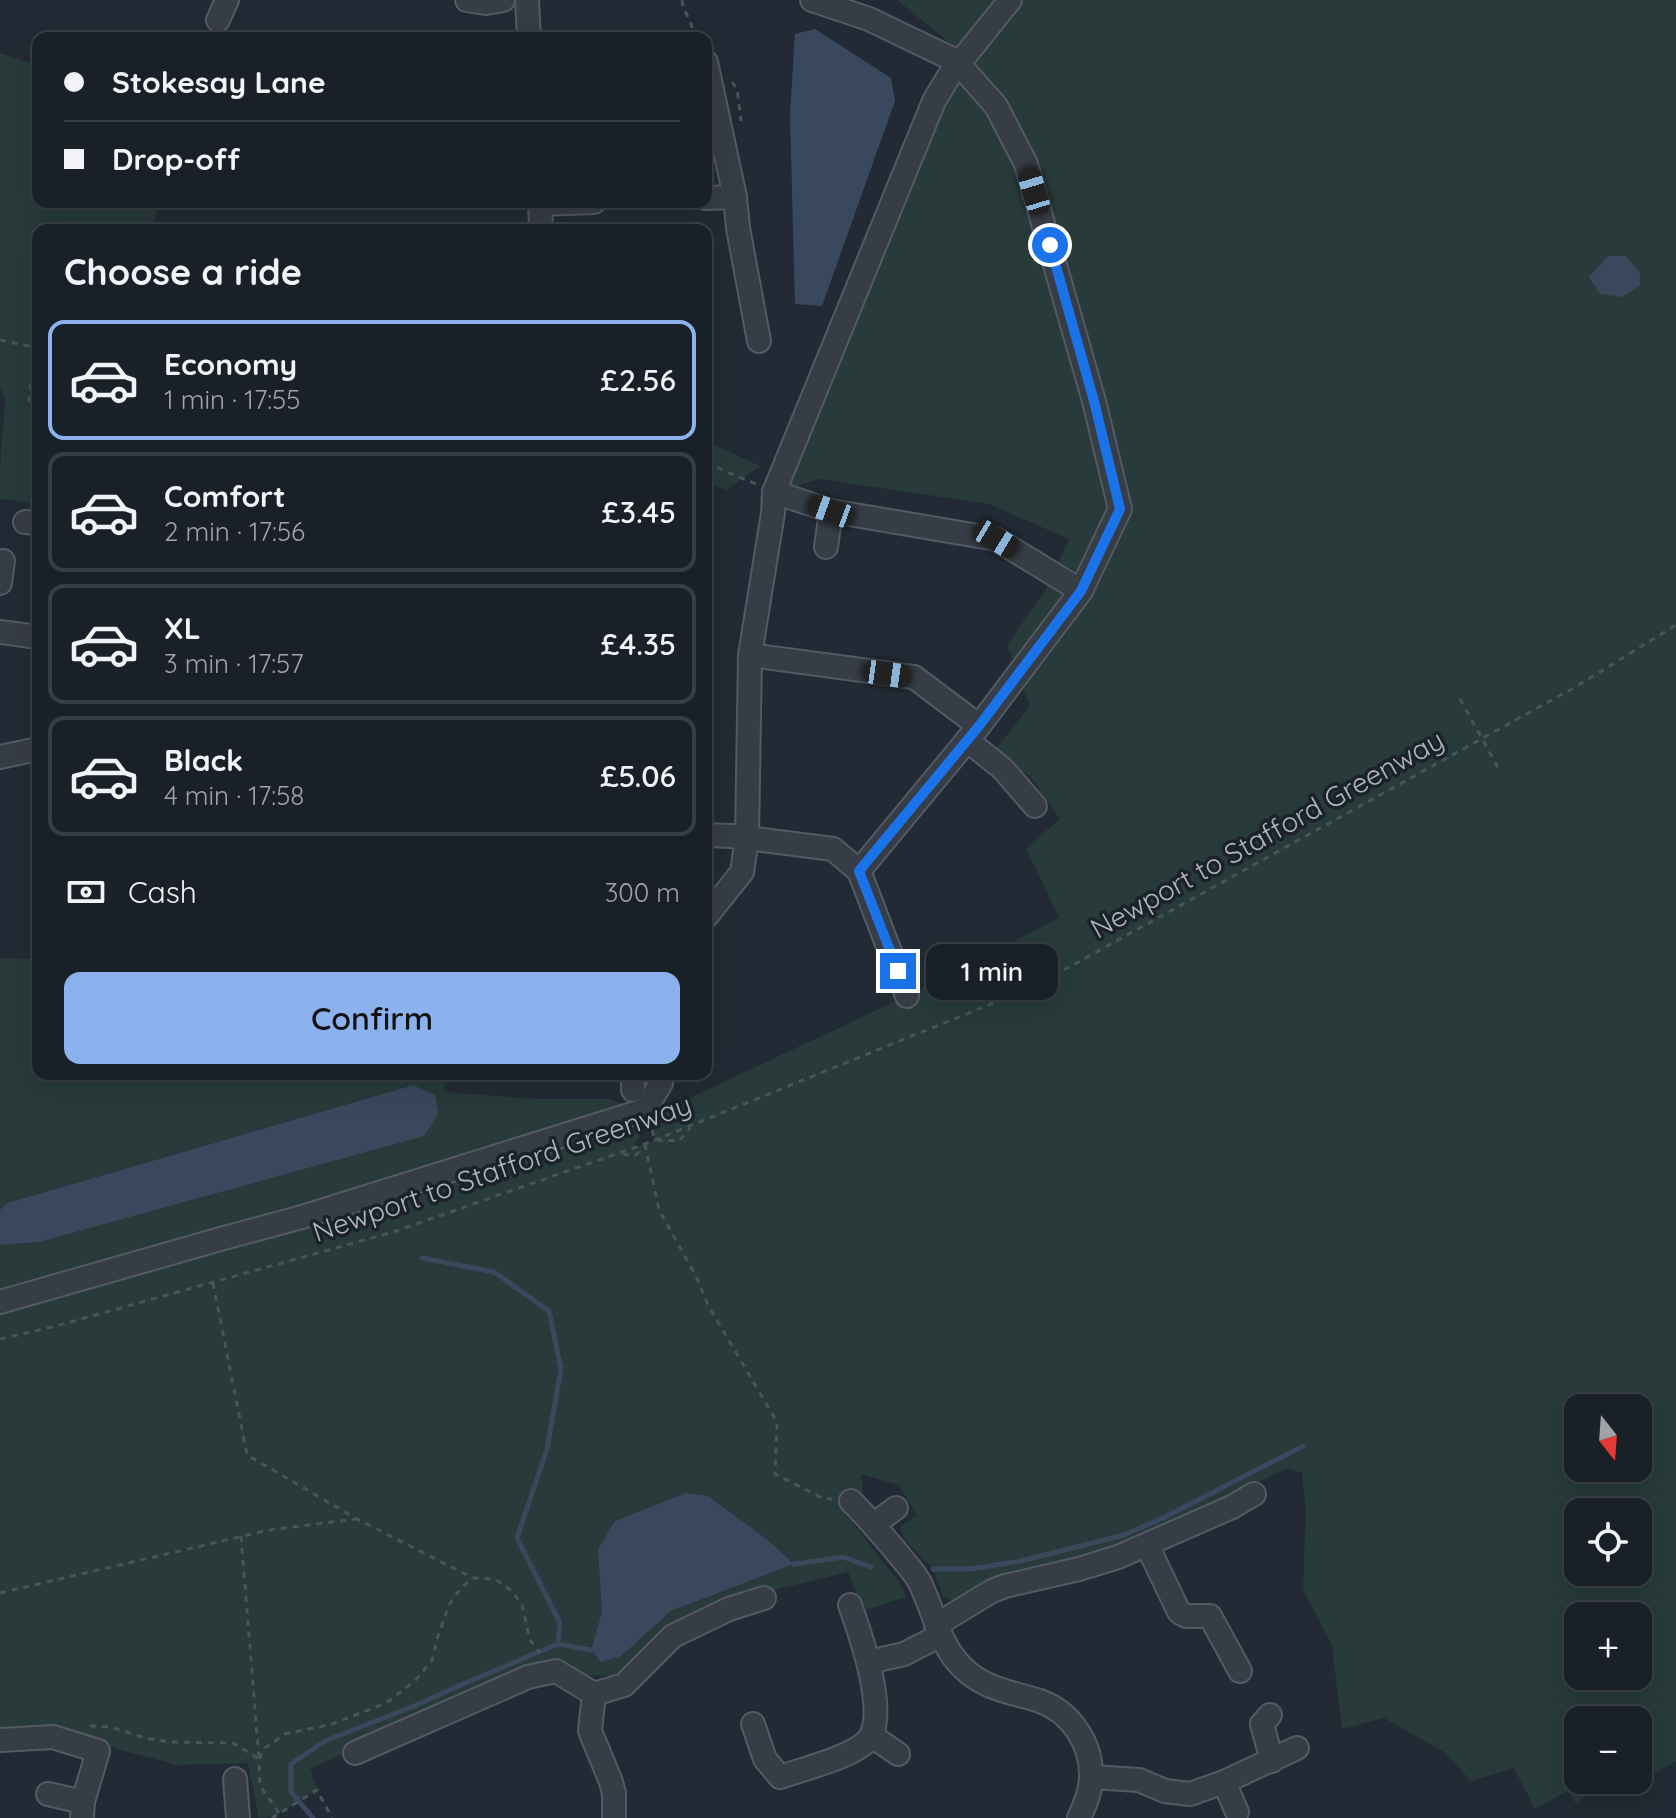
<!DOCTYPE html>
<html lang="en">
<head>
<meta charset="utf-8">
<style>
	:root { --surface:#1a2028; --page:#232830; --text:#f1f3f6; --muted:#9fa3a8; --line:#383e45; --accent:#8bb2ec }
	body { margin:0; font-family:Quicksand,sans-serif; background:var(--page); color:var(--text); height:100vh; display:flex; flex-direction:column; font-size:30px; white-space:nowrap }
	* { box-sizing:border-box; margin:0 }
	p { font-size:26px; color:var(--muted) }
	.icon { flex:none; width:44px; height:44px; fill:none; stroke:currentColor; stroke-width:2; stroke-linecap:round; stroke-linejoin:round }
	.map { position:relative; flex:1; overflow:hidden }
	.panel { position:absolute; left:32px; top:224px; width:680px; height:856px; display:flex; flex-direction:column; background:var(--surface); border-radius:16px; box-shadow:0 8px 32px #0002,0 0 0 2px var(--line) }
	.panel>* { flex:none }
	.guide { position:absolute; left:32px; top:32px; width:680px; height:176px; border-radius:16px; box-shadow:0 8px 32px #0002,0 0 0 2px var(--line); display:grid; align-content:center; height:176px; padding:0 32px; background:var(--surface) }
	.needle { width:52px; rotate:163deg }
	.controls { position:absolute; left:1564px; top:1394px; display:grid; gap:16px }
	.controls a { display:grid; place-items:center; width:88px; height:88px; border-radius:16px; background:var(--surface); box-shadow:0 8px 32px #0002,0 0 0 2px var(--line); font-size:40px }
	.end { position:absolute; width:36px; height:36px; margin:-18px; border:10px solid #1a73e8; background:#fff; box-shadow:0 0 0 4px #fff }
	.from { border-radius:50% }
	.bubble { position:absolute; height:56px; border-radius:16px; background:var(--surface); box-shadow:0 8px 32px #0002,0 0 0 2px var(--line); font-size:26px; font-weight:600; line-height:56px; text-align:center }
	.car { position:absolute; width:24px; height:48px; margin:-24px -12px; border-radius:10px; box-shadow:0 0 6px 2px #0007; background:linear-gradient(#222 24%,#8ab4d8 0 40%,#222 0 76%,#8ab4d8 0 86%,#222 0) }
	.guide b { display:flex; align-items:center; gap:28px; height:76px; font-size:30px }
	.guide b+b { border-top:2px solid var(--line) }
	.guide i { width:20px; height:20px; background:var(--text) }
	ul { padding:0; list-style:none }
	li { display:flex; align-items:center; gap:24px; height:120px; margin:0 16px 12px; padding:0 16px; border:4px solid var(--line); border-radius:16px }
	li div { flex:1 }
	li b { display:block; font-size:30px }
	li em { font-style:normal; font-weight:600 }
	li.current { border-color:var(--accent) }
	li>.icon { width:72px; height:72px; stroke-width:1.5 }
	h2 { padding:0 32px; font-size:36px; line-height:96px }
	.pay { display:flex; align-items:center; gap:20px; height:88px; padding:0 32px; font-size:30px }
	.pay p { margin-inline-start:auto }
	.button { display:flex; gap:16px; margin-top:auto; padding:16px 32px }
	.button a { flex:1; height:92px; border-radius:16px; background:var(--accent); color:#111; font-size:32px; font-weight:600; line-height:92px; text-align:center }
	.map>svg:first-child { display:block }
	.green { fill:#283a3a; fill-rule:evenodd }
	.water { fill:#39485d }
	.lines { fill:none; stroke-linecap:round; stroke-linejoin:round }
	.stream { stroke:#39485d; stroke-width:5 }
	.minor-casing { stroke:#535a64; stroke-width:26 }
	.path { stroke:#465658; stroke-width:3; stroke-dasharray:6 6; stroke-linecap:butt }
	.minor { stroke:#363d46; stroke-width:22 }
	.path-bridge { stroke:#465658; stroke-width:3; stroke-dasharray:6 6; stroke-linecap:butt }
	.route { stroke:#1a73e8; stroke-width:10 }
	.labels { text-anchor:middle; stroke-width:7; stroke-linejoin:round; paint-order:stroke }
	.street-label { font-size:28px; fill:#b0b7c2; stroke:#1b222a }
</style>
</head>
<body>
<div class="map">
<svg width="1676" height="1818" viewBox="0 0 1676 1818">
	<rect width="100%" height="100%" fill="#222b35"/>
	<g class="green">
		<path d="M897,0H1676V1761L1622,1794L1613,1780H1638V1720H1578V1780H1609L1576,1803L1567,1791L1535,1809L1514,1768L1471,1781L1444,1752L1384,1718L1342,1729L1332,1646L1303,1589L1306,1512L1302,1473L1288,1468L1124,1544L992,1579L952,1601L943,1596L933,1569L905,1540L900,1527L917,1515L899,1485L861,1474L863,1492L851,1501L843,1511L900,1583L906,1597L863,1611L848,1572L754,1595L624,1677L524,1671L310,1769L317,1790C298,1800 281,1818 259,1818L248,1763L177,1765L54,1732L0,1731V1307L628,1121L642,1132L633,1148L655,1140L653,1115L907,996L1059,918L1026,848L1060,819L1031,777L993,752L1030,706L1007,645L1046,589L1069,539L989,504L820,479L774,492L934,101L966,56ZM1578,1408H1638V1468H1578ZM708,1496L768,1540L794,1564L671,1611L621,1655L591,1650L602,1612L598,1549L615,1521ZM1578,1512H1638V1572H1578ZM1578,1616H1638V1676H1578Z"/>
		<path d="M0,53L38,65V202H158L152,230H38V503L0,499V468L5,399L0,387Z"/>
		<path d="M706,441L760,466L726,490L706,480Z"/>
		<path d="M0,958L38,959V1074H444L445,1092L535,1099H609L625,1104L313,1201L0,1290V1245L39,1242L412,1085L7,1203L0,1210Z"/>
	</g>
	<g class="water">
		<path d="M815,29L891,78L895,101L822,306L795,304L790,115L795,34Z"/>
		<path d="M1608,256H1626L1640,273V285L1622,297L1600,294L1589,277Z"/>
		<path d="M413,1085L435,1095L438,1114L424,1136L39,1242L0,1245V1210L7,1203Z"/>
		<path d="M686,1493L708,1496L768,1540L794,1564L671,1611L621,1656L601,1662L591,1650L602,1612L598,1549L615,1521Z"/>
	</g>
	<g class="lines">
		<g class="stream">
			<path d="M422,1258L494,1272L549,1311L561,1369L547,1449L517,1538L560,1623L558,1644"/>
			<path d="M794,1564L843,1557L871,1567"/>
			<path d="M933,1569H970L1021,1561L1124,1535L1163,1518L1303,1446"/>
			<path d="M313,1818L291,1792V1764L325,1741L414,1706L463,1684L558,1644L591,1650"/>
		</g>
		<defs>
			<g id="minor">
				<path d="M467,0L486,3L503,0"/>
				<path d="M527,0L529,38"/>
				<path d="M812,0L869,19L950,58L965,71L996,106L1026,164L1094,401L1120,509L1081,591L979,726L859,871"/>
				<path d="M218,20L227,0"/>
				<path d="M706,62L735,197L738,228L759,341"/>
				<path d="M706,198L735,197"/>
				<path d="M540,202L541,230"/>
				<path d="M541,204L594,202"/>
				<path d="M774,492L831,511L996,539L1081,591"/>
				<path d="M25,522L38,523"/>
				<path d="M826,547L831,511"/>
				<path d="M0,583L3,561"/>
				<path d="M0,632L38,637"/>
				<path d="M750,655L914,677L979,726"/>
				<path d="M967,740L1003,769L1035,806"/>
				<path d="M0,757L38,749"/>
				<path d="M706,835L731,836L833,849L859,871L907,996"/>
				<path d="M706,917L742,872L747,838L750,655L773,513L774,492L934,101L949,76L1010,0"/>
				<path d="M633,1090V1074"/>
				<path d="M0,1302L224,1238L302,1217L645,1110L661,1083L662,1074"/>
				<path d="M851,1501C869,1519 884,1537 900,1556C906,1564 914,1572 919,1581C934,1610 938,1643 962,1667C985,1690 1012,1692 1040,1701C1071,1712 1092,1744 1091,1777C1091,1791 1085,1805 1079,1818"/>
				<path d="M874,1524L896,1508"/>
				<path d="M1147,1545L1179,1612L1186,1616H1210L1240,1671"/>
				<path d="M936,1625L992,1591L1005,1586L1079,1569L1118,1557L1232,1507L1254,1494"/>
				<path d="M869,1662L904,1654L941,1635"/>
				<path d="M594,1694L590,1731L611,1782L614,1793V1818"/>
				<path d="M1270,1715L1262,1724L1272,1761"/>
				<path d="M753,1724L765,1759L780,1777C803,1769 849,1758 866,1742C891,1720 860,1633 850,1605"/>
				<path d="M872,1736L898,1754"/>
				<path d="M0,1740L53,1737L98,1751L83,1802L82,1818"/>
				<path d="M355,1753L528,1677L556,1671L594,1694L624,1685L673,1636L729,1609L764,1598"/>
				<path d="M1091,1777L1139,1780L1165,1791L1190,1794L1224,1782L1297,1748"/>
				<path d="M235,1779L238,1818"/>
				<path d="M1224,1782L1237,1812"/>
				<path d="M48,1794L83,1802"/>
			</g>
		</defs>
		<use href="#minor" class="minor-casing"/>
		<g class="path">
			<path d="M682,0L683,6L697,38"/>
			<path d="M732,82L737,89L741,121"/>
			<path d="M0,340L38,348"/>
			<path d="M34,348L29,400L38,429"/>
			<path d="M706,463L756,484"/>
			<path d="M652,1130L655,1140L679,1141L690,1128"/>
			<path d="M645,1144L659,1210L696,1276L708,1305L777,1422L775,1474L822,1498L832,1499"/>
			<path d="M623,1154L635,1156L643,1147"/>
			<path d="M213,1283L247,1455L357,1519L473,1578"/>
			<path d="M0,1339L56,1326L393,1232L645,1144L1033,987L1577,686L1676,625"/>
			<path d="M241,1536L259,1759"/>
			<path d="M0,1593L269,1530L356,1519"/>
			<path d="M90,1726L110,1727L145,1738L170,1742L233,1743L259,1759"/>
			<path d="M279,1813L260,1786L259,1759L265,1748L285,1734L332,1724L386,1703L415,1681L432,1660L438,1636L449,1605L461,1588L473,1578L495,1579L512,1591L522,1605L530,1640L540,1653"/>
			<path d="M272,1818L317,1790L332,1818"/>
		</g>
		<use href="#minor" class="minor"/>
		<path class="path-bridge" d="M1460,699L1500,771"/>
	</g>
	<g class="lines">
		<path class="route" d="M898,971L859,871L979,726L1081,591L1120,509L1094,401L1050,245"/>
	</g>
	<g class="labels">
		<g class="street-label">
			<text transform="translate(1267 834) rotate(-29)" y="10">Newport to Stafford Greenway</text>
			<text transform="translate(502 1168) rotate(-19)" y="10">Newport to Stafford Greenway</text>
		</g>
	</g>
</svg>
<div class="controls">
<a><svg class="needle" viewBox="-14 -14 28 28"><path d="M0-13l5 13h-10z" fill="#e53935"/><path d="M0 13l5-13h-10z" fill="#9fa3a8"/></svg></a>
<a><svg class="icon" aria-label="locate" viewBox="0 0 24 24"><circle cx="12" cy="12" r="6"/><path d="M12 2v4M12 18v4M2 12h4M18 12h4"/></svg></a>
<a>+</a>
<a>−</a>
</div>
<i class="end from" style="left:1050px;top:245px"></i>
<i class="end" style="left:898px;top:971px"></i>
<div class="bubble" style="left:926px;top:944px;width:132px">1 min</div>
<i class="car" style="left:1034px;top:191px;rotate:343deg"></i>
<i class="car" style="left:831px;top:511px;rotate:290deg"></i>
<i class="car" style="left:996px;top:539px;rotate:121deg"></i>
<i class="car" style="left:887px;top:674px;rotate:98deg"></i>
<div class="guide">
<b><i class="from"></i>Stokesay Lane</b>
<b><i></i>Drop-off</b>
</div>
<section class="panel">
<h2>Choose a ride</h2>
<ul>
<li class="current"><svg class="icon" aria-label="car" viewBox="0 0 24 24"><path d="M5 17H2v-5l4-1 3-4h7l3 4 3 1v5h-3M9 17h6M6 11h13"/><circle cx="7" cy="17" r="2"/><circle cx="17" cy="17" r="2"/></svg><div><b>Economy</b><p>1 min · 17:55</p></div><em>£2.56</em></li>
<li><svg class="icon" aria-label="car" viewBox="0 0 24 24"><path d="M5 17H2v-5l4-1 3-4h7l3 4 3 1v5h-3M9 17h6M6 11h13"/><circle cx="7" cy="17" r="2"/><circle cx="17" cy="17" r="2"/></svg><div><b>Comfort</b><p>2 min · 17:56</p></div><em>£3.45</em></li>
<li><svg class="icon" aria-label="car" viewBox="0 0 24 24"><path d="M5 17H2v-5l4-1 3-4h7l3 4 3 1v5h-3M9 17h6M6 11h13"/><circle cx="7" cy="17" r="2"/><circle cx="17" cy="17" r="2"/></svg><div><b>XL</b><p>3 min · 17:57</p></div><em>£4.35</em></li>
<li><svg class="icon" aria-label="car" viewBox="0 0 24 24"><path d="M5 17H2v-5l4-1 3-4h7l3 4 3 1v5h-3M9 17h6M6 11h13"/><circle cx="7" cy="17" r="2"/><circle cx="17" cy="17" r="2"/></svg><div><b>Black</b><p>4 min · 17:58</p></div><em>£5.06</em></li>
</ul>
<div class="pay"><svg class="icon" aria-label="cash" viewBox="0 0 24 24"><path d="M3 7h18v10H3z"/><circle cx="12" cy="12" r="2"/></svg>Cash<p>300 m</p></div>
<div class="button"><a>Confirm</a></div>
</section>
</div>
</body>
</html>
